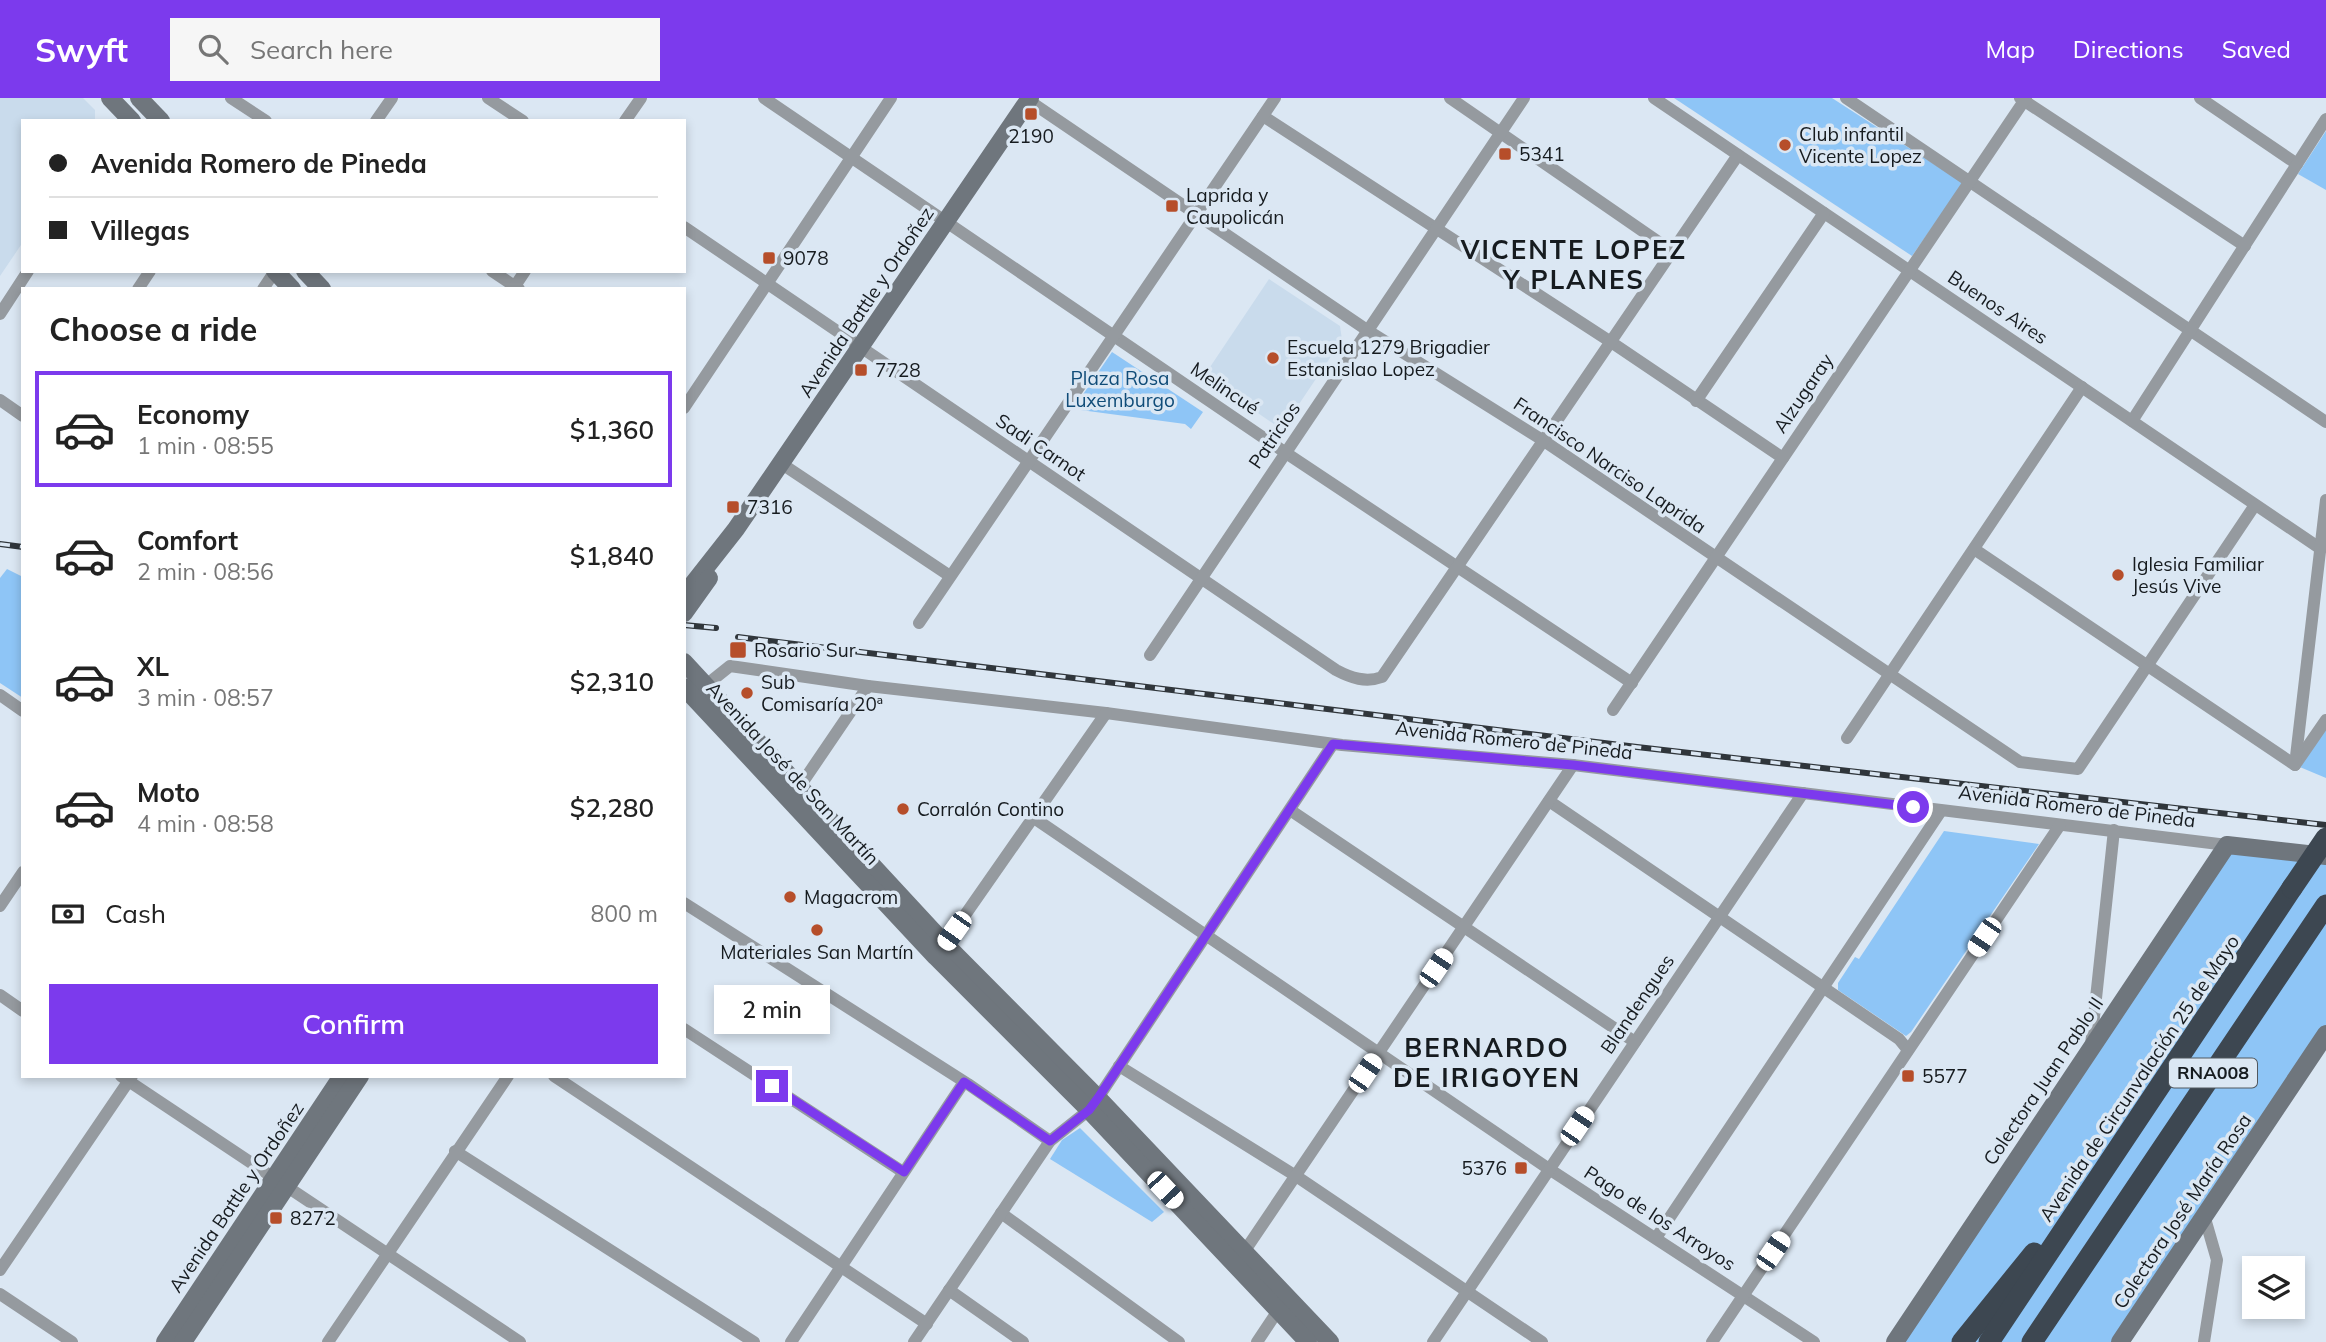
<!DOCTYPE html>
<html lang="en">
<head>
<meta charset="utf-8">
<style>
	:root { --surface:#fff; --page:#f6f6f6; --text:#222; --muted:#767676; --line:#e0e0e0; --accent:#7c3aed }
	body { margin:0; font-family:Mulish,sans-serif; background:var(--page); color:var(--text); height:100vh; display:flex; flex-direction:column; font-size:26px; white-space:nowrap }
	* { box-sizing:border-box; margin:0 }
	p { font-size:23px; color:var(--muted) }
	.icon { flex:none; width:38px; height:38px; fill:none; stroke:currentColor; stroke-width:2; stroke-linecap:round; stroke-linejoin:round }
	.map { position:relative; flex:1; overflow:hidden }
	.sheet { position:absolute; left:21px; top:189px; width:665px; height:791px; display:flex; flex-direction:column; background:var(--surface); border-radius:0px; box-shadow:0 4px 10px #0003 }
	.sheet>* { flex:none }
	.top-card { position:absolute; left:21px; top:21px; width:665px; height:154px; border-radius:0px; box-shadow:0 4px 10px #0003; display:grid; align-content:center; height:154px; padding:0 28px; background:var(--surface) }
	.tools { position:absolute; left:2242px; top:1158px; display:grid; gap:14px }
	.tools a { display:grid; place-items:center; width:63px; height:63px; border-radius:0px; background:var(--surface); box-shadow:0 4px 10px #0003; font-size:35px }
	.end { position:absolute; width:32px; height:32px; margin:-16px; border:9px solid #7c3aed; background:#fff; box-shadow:0 0 0 4px #fff }
	.from { border-radius:50% }
	.bubble { position:absolute; height:49px; border-radius:0px; background:var(--surface); box-shadow:0 4px 10px #0003; font-size:23px; font-weight:600; line-height:49px; text-align:center }
	.car { position:absolute; width:21px; height:42px; margin:-21px -10px; border-radius:9px; box-shadow:0 0 5px 2px #0007; background:linear-gradient(#fff 24%,#345 0 40%,#fff 0 76%,#345 0 86%,#fff 0) }
	.top-card b { display:flex; align-items:center; gap:24px; height:66px; font-size:26px }
	.top-card b+b { border-top:2px solid var(--line) }
	.top-card i { width:18px; height:18px; background:var(--text) }
	ul { padding:0; list-style:none }
	li { display:flex; align-items:center; gap:21px; height:116px; margin:0 14px 10px; padding:0 14px; border:4px solid transparent; border-radius:0px }
	li div { flex:1 }
	li b { display:block; font-size:26px }
	li em { font-style:normal; font-weight:600 }
	li.selected { border-color:var(--accent) }
	li>.icon { width:63px; height:63px; stroke-width:1.5 }
	h2 { padding:0 28px; font-size:32px; line-height:84px }
	.pay { display:flex; align-items:center; gap:18px; height:77px; padding:0 28px; font-size:26px }
	.pay p { margin-inline-start:auto }
	.button { display:flex; gap:14px; margin-top:auto; padding:14px 28px }
	.button a { flex:1; height:80px; border-radius:0px; background:var(--accent); color:#fff; font-size:28px; font-weight:600; line-height:80px; text-align:center }
	header { display:flex; align-items:center; gap:42px; box-sizing:border-box; height:98px; padding:0 35px; background:var(--accent); color:#fff }
	header strong { font-size:33px }
	nav { display:flex; gap:38px; margin-inline-start:auto; font-size:24px }
	.search { width:490px; height:63px; background:var(--page); display:flex; align-items:center; gap:18px; box-sizing:border-box; padding:0 24px; border-radius:0px; color:var(--muted); font-size:26px }
	.map>svg:first-child { display:block }
	.built { fill:#c9dbec }
	.green { fill:#8ec5f6 }
	.lines { fill:none; stroke-linecap:round; stroke-linejoin:round }
	.street { stroke:#959a9f; stroke-width:12 }
	.secondary { stroke:#6f767d; stroke-width:18 }
	.highway { stroke:#3d4751; stroke-width:21 }
	.rail-casing { stroke:#30363b; stroke-width:6 }
	.rail { stroke:#dbe7f3; stroke-width:3.5; stroke-dasharray:10; stroke-linecap:butt }
	.highway-bridge { stroke:#3d4751; stroke-width:21 }
	.route { stroke:#7c3aed; stroke-width:9 }
	.poi-dot { fill:#b64e2a; stroke:#dbe7f3; stroke-width:2.5 }
	.labels { text-anchor:middle; stroke-width:7; stroke-linejoin:round; paint-order:stroke }
	.shield { fill:#dbe7f3; stroke:#51585f; stroke-width:2 }
	.shield-label { font-size:18px; font-weight:bold; fill:#161b1f }
	.poi-label { font-size:19px; fill:#161b1f; stroke:#dbe7f3; text-anchor:start }
	.street-label { font-size:19px; fill:#161b1f; stroke:#dbe7f3 }
	.park-label { font-size:19px; fill:#104c78; stroke:#dbe7f3 }
	.district-label { font-size:26px; font-weight:bold; letter-spacing:2px; fill:#161b1f; stroke:#dbe7f3 }
</style>
</head>
<body>
<header>
<strong>Swyft</strong>
<div class="search"><svg class="icon" aria-label="search" viewBox="0 0 24 24"><circle cx="10" cy="10" r="6"/><path d="M15 15l6 6"/></svg>Search here</div>
<nav><a>Map</a><a>Directions</a><a>Saved</a></nav>
</header>
<div class="map">
<svg width="2326" height="1244" viewBox="0 0 2326 1244">
	<rect width="100%" height="100%" fill="#dbe7f3"/>
	<g class="built">
		<path d="M0,0H83L95,12V23H23V144L0,178Z"/>
		<path d="M1269,181L1340,228L1342,242L1287,324L1274,326L1204,278Z"/>
	</g>
	<g class="green">
		<path d="M1674,0H1832L1963,85L1912,158Z"/>
		<path d="M2326,33V92L2298,76Z"/>
		<path d="M1112,254L1203,314L1191,331L1185,326L1073,311Z"/>
		<path d="M7,471L23,479V600L0,585V480Z"/>
		<path d="M2326,622V680L2295,667Z"/>
		<path d="M1944,733L2039,746L1911,934L1906,938L1838,892V885L1855,859L1859,861Z"/>
		<path d="M2227,747L2326,758V936L2120,1244H1895Z"/>
		<path d="M1080,1030L1164,1114L1152,1124L1050,1061L1062,1042Z"/>
	</g>
	<g class="lines">
		<g class="street">
			<path d="M231,0L266,23"/>
			<path d="M488,0L523,23"/>
			<path d="M764,0L1286,355L1632,585"/>
			<path d="M1025,0L1367,232L1544,343L2020,664L2078,671L2255,407"/>
			<path d="M1450,0L1673,154"/>
			<path d="M1654,0L2321,451"/>
			<path d="M1846,0L2326,324"/>
			<path d="M2020,0L2245,148"/>
			<path d="M2200,0L2297,66"/>
			<path d="M1263,18L1611,244L1783,360"/>
			<path d="M376,23L392,0"/>
			<path d="M625,23L641,0"/>
			<path d="M684,129L1336,572C1351,580 1366,585 1382,579L1738,57"/>
			<path d="M492,173L519,191"/>
			<path d="M138,191L150,173"/>
			<path d="M263,191L275,173"/>
			<path d="M513,191L525,173"/>
			<path d="M0,216L28,173"/>
			<path d="M0,302L23,318"/>
			<path d="M1696,303L1824,115"/>
			<path d="M684,310L891,0"/>
			<path d="M2132,323L2326,21"/>
			<path d="M782,366L950,478"/>
			<path d="M1974,451L2295,667"/>
			<path d="M919,525L1275,0"/>
			<path d="M1150,557L1524,0"/>
			<path d="M705,588L730,568L868,588L1106,615L1342,647L1573,667L2227,747"/>
			<path d="M0,597L23,613"/>
			<path d="M1613,612L2026,0"/>
			<path d="M1847,640L2082,289"/>
			<path d="M2297,664L2326,622"/>
			<path d="M2295,667L2326,402"/>
			<path d="M796,694L868,588"/>
			<path d="M1549,703L1899,941L1908,952"/>
			<path d="M1290,712L1635,944"/>
			<path d="M1034,720L1549,1071L1814,1244"/>
			<path d="M684,805L968,986L1050,1043"/>
			<path d="M0,808L23,774"/>
			<path d="M942,850L1106,615"/>
			<path d="M0,897L23,913"/>
			<path d="M684,931L903,1074"/>
			<path d="M2091,947L2114,732"/>
			<path d="M1119,968L1296,1078L1542,1244"/>
			<path d="M121,978L520,1244"/>
			<path d="M554,978L927,1226"/>
			<path d="M455,1053L754,1244"/>
			<path d="M1001,1115L1179,1244"/>
			<path d="M2204,1117L2217,1162L2204,1244"/>
			<path d="M1656,1140L1941,713"/>
			<path d="M1240,1160L1573,667"/>
			<path d="M0,1172L132,978"/>
			<path d="M949,1192L1023,1244"/>
			<path d="M0,1196L72,1244"/>
			<path d="M328,1244L508,978"/>
			<path d="M791,1244L964,984"/>
			<path d="M914,1244L1050,1043L1089,1012L1098,1000L1333,646"/>
			<path d="M1257,1244L1281,1208"/>
			<path d="M1433,1244L1803,695"/>
			<path d="M1712,1244L2060,727"/>
		</g>
		<g class="secondary">
			<path d="M110,0L132,23"/>
			<path d="M139,0L161,23"/>
			<path d="M275,173L292,191"/>
			<path d="M305,173L322,191"/>
			<path d="M684,491L692,487L736,431L1030,0"/>
			<path d="M684,515L709,480"/>
			<path d="M684,564L945,846L1098,1000L1330,1244"/>
			<path d="M684,589L936,859L1089,1012L1308,1244"/>
			<path d="M165,1244L342,978"/>
			<path d="M183,1244L360,978"/>
			<path d="M1895,1244L2227,747L2326,758"/>
			<path d="M2120,1244L2326,936"/>
		</g>
		<g class="highway">
			<path d="M1962,1244L2034,1155"/>
			<path d="M1989,1244L2292,790"/>
			<path d="M2032,1244L2326,807"/>
		</g>
		<defs>
			<g id="rail">
				<path d="M0,446L23,449"/>
				<path d="M684,527L716,530"/>
				<path d="M738,539L1637,649L2326,727"/>
			</g>
		</defs>
		<use href="#rail" class="rail-casing"/>
		<use href="#rail" class="rail"/>
		<path class="highway-bridge" d="M2292,790L2326,740"/>
	</g>
	<g class="lines">
		<path class="route" d="M772,988L904,1074L964,984L1050,1043L1089,1012L1098,1000L1333,646L1573,667L1913,709"/>
	</g>
	<g class="poi-dot">
		<rect x="1024" y="9" width="14" height="14" rx="3.5"/>
		<circle cx="1785" cy="47" r="7"/>
		<rect x="1498" y="49" width="14" height="14" rx="3.5"/>
		<rect x="1165" y="101" width="14" height="14" rx="3.5"/>
		<rect x="762" y="153" width="14" height="14" rx="3.5"/>
		<circle cx="1273" cy="260" r="7"/>
		<rect x="854" y="265" width="14" height="14" rx="3.5"/>
		<rect x="726" y="402" width="14" height="14" rx="3.5"/>
		<circle cx="2118" cy="477" r="7"/>
		<rect x="729" y="543" width="18" height="18" rx="3.5"/>
		<circle cx="747" cy="595" r="7"/>
		<circle cx="903" cy="711" r="7"/>
		<circle cx="790" cy="799" r="7"/>
		<circle cx="817" cy="832" r="7"/>
		<rect x="1901" y="971" width="14" height="14" rx="3.5"/>
		<rect x="1514" y="1063" width="14" height="14" rx="3.5"/>
		<rect x="269" y="1113" width="14" height="14" rx="3.5"/>
	</g>
	<g class="labels">
		<rect class="shield" x="2169" y="960.5" width="88" height="29" rx="5"/>
		<g class="shield-label">
			<text x="2213" y="981">RNA008</text>
		</g>
		<g class="poi-label">
			<text x="1799" y="43">Club infantil<tspan x="1799" dy="22">Vicente Lopez</tspan></text>
			<text x="1031" y="45" text-anchor="middle">2190</text>
			<text x="1519" y="63">5341</text>
			<text x="1186" y="104">Laprida y<tspan x="1186" dy="22">Caupolicán</tspan></text>
			<text x="783" y="167">9078</text>
			<text x="1287" y="256">Escuela 1279 Brigadier<tspan x="1287" dy="22">Estanislao Lopez</tspan></text>
			<text x="875" y="279">7728</text>
			<text x="747" y="416">7316</text>
			<text x="2132" y="473">Iglesia Familiar<tspan x="2132" dy="22">Jesús Vive</tspan></text>
			<text x="754" y="559">Rosario Sur</text>
			<text x="761" y="591">Sub<tspan x="761" dy="22">Comisaría 20ª</tspan></text>
			<text x="917" y="718">Corralón Contino</text>
			<text x="804" y="806">Magacrom</text>
			<text x="817" y="861" text-anchor="middle">Materiales San Martín</text>
			<text x="1922" y="985">5577</text>
			<text x="1507" y="1077" text-anchor="end">5376</text>
			<text x="290" y="1127">8272</text>
		</g>
		<g class="street-label">
			<text transform="translate(866 204) rotate(-56)" y="7">Avenida Battle y Ordoñez</text>
			<text transform="translate(1998 209) rotate(34)" y="7">Buenos Aires</text>
			<text transform="translate(1225 290) rotate(34)" y="7">Melincué</text>
			<text transform="translate(1803 295) rotate(-56)" y="7">Alzugaray</text>
			<text transform="translate(1274 337) rotate(-56)" y="7">Patricios</text>
			<text transform="translate(1041 349) rotate(34)" y="7">Sadi Carnot</text>
			<text transform="translate(1610 367) rotate(34)" y="7">Francisco Narciso Laprida</text>
			<text transform="translate(1514 642) rotate(6)" y="7">Avenida Romero de Pineda</text>
			<text transform="translate(793 675) rotate(47)" y="7">Avenida José de San Martín</text>
			<text transform="translate(2077 708) rotate(7)" y="7">Avenida Romero de Pineda</text>
			<text transform="translate(1637 906) rotate(-56)" y="7">Blandengues</text>
			<text transform="translate(2139 980) rotate(-56)" y="7">Avenida de Circunvalación 25 de Mayo</text>
			<text transform="translate(2043 983) rotate(-56)" y="7">Colectora Juan Pablo II</text>
			<text transform="translate(236 1099) rotate(-56)" y="7">Avenida Battle y Ordoñez</text>
			<text transform="translate(2182 1113) rotate(-56)" y="7">Colectora José María Rosa</text>
			<text transform="translate(1660 1120) rotate(33)" y="7">Pago de los Arroyos</text>
		</g>
		<g class="park-label">
			<text x="1120" y="287">Plaza Rosa<tspan x="1120" dy="22">Luxemburgo</tspan></text>
		</g>
		<g class="district-label">
			<text x="1574" y="161">VICENTE LOPEZ<tspan x="1574" dy="30">Y PLANES</tspan></text>
			<text x="1487" y="959">BERNARDO<tspan x="1487" dy="30">DE IRIGOYEN</tspan></text>
		</g>
	</g>
</svg>
<div class="tools">
<a><svg class="icon" aria-label="layers" viewBox="0 0 24 24"><path d="M12 4l9 5-9 5-9-5zM3 14l9 5 9-5"/></svg></a>
</div>
<i class="end from" style="left:1913px;top:709px"></i>
<i class="end" style="left:772px;top:988px"></i>
<div class="bubble" style="left:714px;top:887px;width:116px">2 min</div>
<i class="car" style="left:954px;top:833px;rotate:215deg"></i>
<i class="car" style="left:1984px;top:839px;rotate:214deg"></i>
<i class="car" style="left:1436px;top:870px;rotate:34deg"></i>
<i class="car" style="left:1365px;top:975px;rotate:34deg"></i>
<i class="car" style="left:1577px;top:1028px;rotate:34deg"></i>
<i class="car" style="left:1165px;top:1092px;rotate:137deg"></i>
<i class="car" style="left:1773px;top:1153px;rotate:34deg"></i>
<div class="top-card">
<b><i class="from"></i>Avenida Romero de Pineda</b>
<b><i></i>Villegas</b>
</div>
<section class="sheet">
<h2>Choose a ride</h2>
<ul>
<li class="selected"><svg class="icon" aria-label="car" viewBox="0 0 24 24"><path d="M5 17H2v-5l4-1 3-4h7l3 4 3 1v5h-3M9 17h6M6 11h13"/><circle cx="7" cy="17" r="2"/><circle cx="17" cy="17" r="2"/></svg><div><b>Economy</b><p>1 min · 08:55</p></div><em>$1,360</em></li>
<li><svg class="icon" aria-label="car" viewBox="0 0 24 24"><path d="M5 17H2v-5l4-1 3-4h7l3 4 3 1v5h-3M9 17h6M6 11h13"/><circle cx="7" cy="17" r="2"/><circle cx="17" cy="17" r="2"/></svg><div><b>Comfort</b><p>2 min · 08:56</p></div><em>$1,840</em></li>
<li><svg class="icon" aria-label="car" viewBox="0 0 24 24"><path d="M5 17H2v-5l4-1 3-4h7l3 4 3 1v5h-3M9 17h6M6 11h13"/><circle cx="7" cy="17" r="2"/><circle cx="17" cy="17" r="2"/></svg><div><b>XL</b><p>3 min · 08:57</p></div><em>$2,310</em></li>
<li><svg class="icon" aria-label="car" viewBox="0 0 24 24"><path d="M5 17H2v-5l4-1 3-4h7l3 4 3 1v5h-3M9 17h6M6 11h13"/><circle cx="7" cy="17" r="2"/><circle cx="17" cy="17" r="2"/></svg><div><b>Moto</b><p>4 min · 08:58</p></div><em>$2,280</em></li>
</ul>
<div class="pay"><svg class="icon" aria-label="cash" viewBox="0 0 24 24"><path d="M3 7h18v10H3z"/><circle cx="12" cy="12" r="2"/></svg>Cash<p>800 m</p></div>
<div class="button"><a>Confirm</a></div>
</section>
</div>
</body>
</html>
